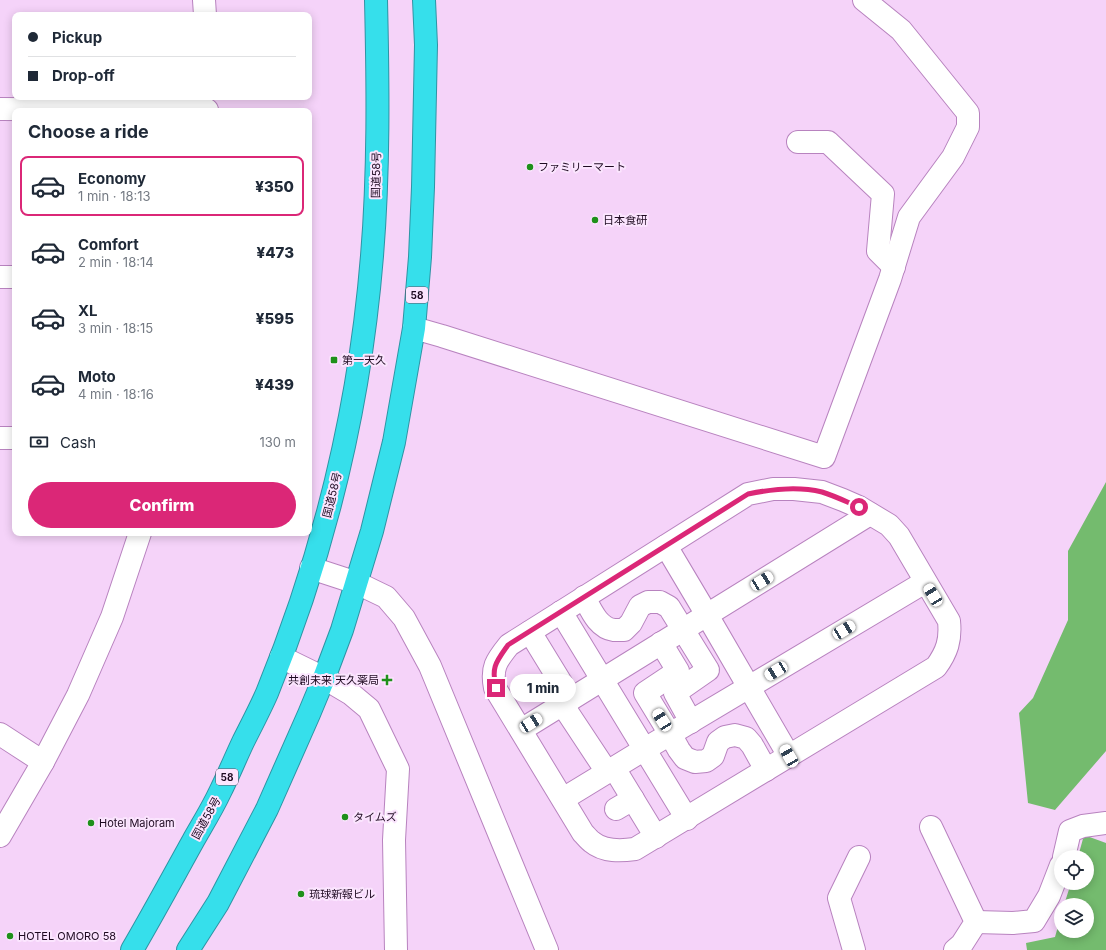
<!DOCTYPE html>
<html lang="en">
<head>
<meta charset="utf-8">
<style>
	:root { --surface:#fff; --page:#f2f2f3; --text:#1f2937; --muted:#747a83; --line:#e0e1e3; --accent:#db2777 }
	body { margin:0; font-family:Inter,"Noto Sans JP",sans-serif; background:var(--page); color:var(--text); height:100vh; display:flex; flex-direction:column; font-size:15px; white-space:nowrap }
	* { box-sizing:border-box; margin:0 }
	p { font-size:13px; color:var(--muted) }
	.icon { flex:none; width:22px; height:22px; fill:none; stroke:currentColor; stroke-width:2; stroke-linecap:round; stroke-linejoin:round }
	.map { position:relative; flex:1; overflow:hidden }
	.panel { position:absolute; left:12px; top:108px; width:300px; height:428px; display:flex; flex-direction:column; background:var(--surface); border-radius:8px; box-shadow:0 2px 10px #0003 }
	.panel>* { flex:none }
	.hud { position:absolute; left:12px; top:12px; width:300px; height:88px; border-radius:8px; box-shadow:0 2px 10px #0003; display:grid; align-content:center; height:88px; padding:0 16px; background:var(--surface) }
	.buttons { position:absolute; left:1054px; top:850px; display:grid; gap:8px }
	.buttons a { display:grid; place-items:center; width:40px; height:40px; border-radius:50%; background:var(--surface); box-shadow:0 2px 10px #0003; font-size:20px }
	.end { position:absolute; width:18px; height:18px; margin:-9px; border:5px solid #db2777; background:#fff; box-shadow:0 0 0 2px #fff }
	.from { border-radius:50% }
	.bubble { position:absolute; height:28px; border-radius:14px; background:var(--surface); box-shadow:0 2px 10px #0003; font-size:13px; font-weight:800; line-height:28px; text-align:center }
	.car { position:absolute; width:12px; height:24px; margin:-12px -6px; border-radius:5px; box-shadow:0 0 3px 1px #0007; background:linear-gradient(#fff 24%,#345 0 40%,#fff 0 76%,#345 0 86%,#fff 0) }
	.hud b { display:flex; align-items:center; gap:14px; height:38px; font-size:15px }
	.hud b+b { border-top:1px solid var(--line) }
	.hud i { width:10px; height:10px; background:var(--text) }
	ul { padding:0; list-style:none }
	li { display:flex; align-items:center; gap:12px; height:60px; margin:0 8px 6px; padding:0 8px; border:2px solid transparent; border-radius:8px }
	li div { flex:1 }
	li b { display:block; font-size:15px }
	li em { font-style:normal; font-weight:800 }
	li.active { border-color:var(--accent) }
	li>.icon { width:36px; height:36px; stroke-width:1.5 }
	h2 { padding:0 16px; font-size:18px; line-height:48px }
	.pay { display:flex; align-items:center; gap:10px; height:44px; padding:0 16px; font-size:15px }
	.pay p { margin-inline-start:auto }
	.cta { display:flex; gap:8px; margin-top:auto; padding:8px 16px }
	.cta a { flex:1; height:46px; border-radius:24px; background:var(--accent); color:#fff; font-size:16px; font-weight:800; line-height:46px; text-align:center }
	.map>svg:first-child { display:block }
	.forest { fill:#74bb6e }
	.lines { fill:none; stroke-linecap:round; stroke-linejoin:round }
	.minor-casing { stroke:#b883bf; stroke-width:24 }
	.highway-casing { stroke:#2e94a4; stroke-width:24 }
	.minor { stroke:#fff; stroke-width:22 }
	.highway { stroke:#36dfeb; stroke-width:22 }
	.route { stroke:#db2777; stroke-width:5 }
	.poi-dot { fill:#1e901a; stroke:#fbe5fe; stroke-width:1.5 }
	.labels { text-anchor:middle; stroke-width:4; stroke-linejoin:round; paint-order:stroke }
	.shield { fill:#fbe5fe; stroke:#604c63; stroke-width:1 }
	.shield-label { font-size:10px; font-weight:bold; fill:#1e0a21 }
	.poi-label { font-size:11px; fill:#1e0a21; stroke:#fbe5fe; text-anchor:start }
	.street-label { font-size:11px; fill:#1e0a21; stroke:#fbe5fe }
</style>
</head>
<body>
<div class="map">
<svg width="1106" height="950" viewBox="0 0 1106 950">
	<rect width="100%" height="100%" fill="#f5d3f9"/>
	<g class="forest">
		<path d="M1106,482V751L1055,810L1028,803L1019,713L1033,698L1068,620V551Z"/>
		<path d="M1084,835L1106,843V950H1027L1026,943L1055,937L1061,916V931H1087V905H1064L1071,883H1087V857H1078Z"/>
	</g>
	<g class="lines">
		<defs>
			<g id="minor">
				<path d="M204,0L205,15"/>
				<path d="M0,109L207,110"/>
				<path d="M798,142H828L883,194L878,251L894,267"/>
				<path d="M0,277H15"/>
				<path d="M414,328L442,336L824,457L890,279L909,217L953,157L968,127V113L901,30L864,0"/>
				<path d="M0,438H15"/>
				<path d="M773,489H794L822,492L843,500L859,507L889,525L899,536L949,621C951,640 947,652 936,667L635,849C621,851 604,852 592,842C589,840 586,836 583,833L495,688C491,668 496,661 509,645L748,494Z"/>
				<path d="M666,546L707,615L789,756"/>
				<path d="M311,568L357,583L386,597L404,618L430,666L547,950"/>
				<path d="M584,597C591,610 598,628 614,630C617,630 621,630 624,630L631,623L640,606L648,602H660L669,607L708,670L675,693L691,722"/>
				<path d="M561,612L687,819"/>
				<path d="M530,632L571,699"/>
				<path d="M661,643L678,671L645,693L670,734L679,750L685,758L695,762L706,761L713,756L718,742L725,737L735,735L746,738L752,745L766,770"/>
				<path d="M281,657L324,678L351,694L369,709L398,769L394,840L396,950"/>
				<path d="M562,704L607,772"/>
				<path d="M521,730L870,514"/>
				<path d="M0,734L43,762"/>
				<path d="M614,768L656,837"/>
				<path d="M563,799L645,749L925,582"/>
				<path d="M616,809L633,799"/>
				<path d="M931,827L976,922L962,944L955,950"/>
				<path d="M0,836L43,762L78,695L112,617L140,533"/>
				<path d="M1064,857L1070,831L1083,826L1106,823"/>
				<path d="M976,922L1013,923L1034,921L1049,896L1061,865"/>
				<path d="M854,950L839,898L859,857"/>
			</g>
			<g id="highway">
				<path d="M132,950C153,914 173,877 193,841C202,825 212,809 220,792C228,776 235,759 243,742C251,726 260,709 267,693C324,554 360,405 372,256C379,171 378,85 376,0"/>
				<path d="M188,950L218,903L267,809L309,714L324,678L342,630L372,531L394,442L414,328L420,257L423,187L426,45L424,0"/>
			</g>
		</defs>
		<use href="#minor" class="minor-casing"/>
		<use href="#highway" class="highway-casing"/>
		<use href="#minor" class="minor"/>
		<use href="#highway" class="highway"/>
	</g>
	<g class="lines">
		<path class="route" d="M496,688C491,667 496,662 508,645L748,494C772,489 797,486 822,492C835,496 847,502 859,507"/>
	</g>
	<g class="poi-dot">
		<circle cx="530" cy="167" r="4"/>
		<circle cx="595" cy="220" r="4"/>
		<rect x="330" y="356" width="8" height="8" rx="2"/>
		<path d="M385 674h4v4h4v4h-4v4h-4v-4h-4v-4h4z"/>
		<circle cx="345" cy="817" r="4"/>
		<circle cx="91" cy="823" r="4"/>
		<circle cx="301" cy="894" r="4"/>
		<circle cx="10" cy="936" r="4"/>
	</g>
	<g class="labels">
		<g class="shield">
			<rect x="406" y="287" width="22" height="16" rx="3"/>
			<rect x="216" y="769" width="22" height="16" rx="3"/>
		</g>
		<g class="shield-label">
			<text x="417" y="299">58</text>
			<text x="227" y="781">58</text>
		</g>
		<g class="poi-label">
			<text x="538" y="171">ファミリーマート</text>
			<text x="603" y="224">日本食研</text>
			<text x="342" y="364">第一天久</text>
			<text x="379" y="684" text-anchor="end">共創未来 天久薬局</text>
			<text x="353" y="821">タイムズ</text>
			<text x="99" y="827">Hotel Majoram</text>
			<text x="309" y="898">琉球新報ビル</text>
			<text x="18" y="940">HOTEL OMORO 58</text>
		</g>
		<g class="street-label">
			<text transform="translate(376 175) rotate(-89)" y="4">国道58号</text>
			<text transform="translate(332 495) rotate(-76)" y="4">国道58号</text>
			<text transform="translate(206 818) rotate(-61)" y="4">国道58号</text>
		</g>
	</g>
</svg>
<div class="buttons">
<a><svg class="icon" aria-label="locate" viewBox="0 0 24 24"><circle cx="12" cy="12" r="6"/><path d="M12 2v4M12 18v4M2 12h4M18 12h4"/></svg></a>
<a><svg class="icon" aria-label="layers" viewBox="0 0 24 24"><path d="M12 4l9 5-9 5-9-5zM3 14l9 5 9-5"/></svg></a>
</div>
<i class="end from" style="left:859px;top:507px"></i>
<i class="end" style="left:496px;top:688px"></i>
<div class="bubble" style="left:510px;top:674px;width:66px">1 min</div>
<i class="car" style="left:762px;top:581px;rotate:58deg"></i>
<i class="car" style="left:933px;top:595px;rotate:329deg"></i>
<i class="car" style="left:844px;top:630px;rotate:59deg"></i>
<i class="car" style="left:776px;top:671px;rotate:239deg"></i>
<i class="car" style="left:662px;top:720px;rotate:328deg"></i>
<i class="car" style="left:531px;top:723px;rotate:58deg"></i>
<i class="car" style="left:789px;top:756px;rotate:330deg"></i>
<div class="hud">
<b><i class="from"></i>Pickup</b>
<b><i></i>Drop-off</b>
</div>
<section class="panel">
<h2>Choose a ride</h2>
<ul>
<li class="active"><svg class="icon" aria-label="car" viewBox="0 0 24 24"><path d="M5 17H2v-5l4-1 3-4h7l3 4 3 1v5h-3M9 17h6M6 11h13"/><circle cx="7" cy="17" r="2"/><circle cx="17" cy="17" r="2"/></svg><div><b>Economy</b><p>1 min · 18:13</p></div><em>¥350</em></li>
<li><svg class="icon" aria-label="car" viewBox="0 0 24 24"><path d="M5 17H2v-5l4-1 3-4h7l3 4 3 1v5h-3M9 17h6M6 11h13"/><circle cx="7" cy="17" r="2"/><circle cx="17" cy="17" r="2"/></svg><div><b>Comfort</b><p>2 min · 18:14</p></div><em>¥473</em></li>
<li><svg class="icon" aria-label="car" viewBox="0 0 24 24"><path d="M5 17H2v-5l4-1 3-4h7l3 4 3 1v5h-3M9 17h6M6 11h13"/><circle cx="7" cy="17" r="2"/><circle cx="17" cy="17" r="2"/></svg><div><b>XL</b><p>3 min · 18:15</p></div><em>¥595</em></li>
<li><svg class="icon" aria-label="car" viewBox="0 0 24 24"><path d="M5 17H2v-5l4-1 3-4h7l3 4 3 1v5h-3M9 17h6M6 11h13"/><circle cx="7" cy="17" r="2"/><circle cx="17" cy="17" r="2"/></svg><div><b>Moto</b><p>4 min · 18:16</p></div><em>¥439</em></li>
</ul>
<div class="pay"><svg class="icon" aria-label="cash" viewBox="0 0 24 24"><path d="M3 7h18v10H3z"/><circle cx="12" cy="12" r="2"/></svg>Cash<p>130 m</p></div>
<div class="cta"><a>Confirm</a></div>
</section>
</div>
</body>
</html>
